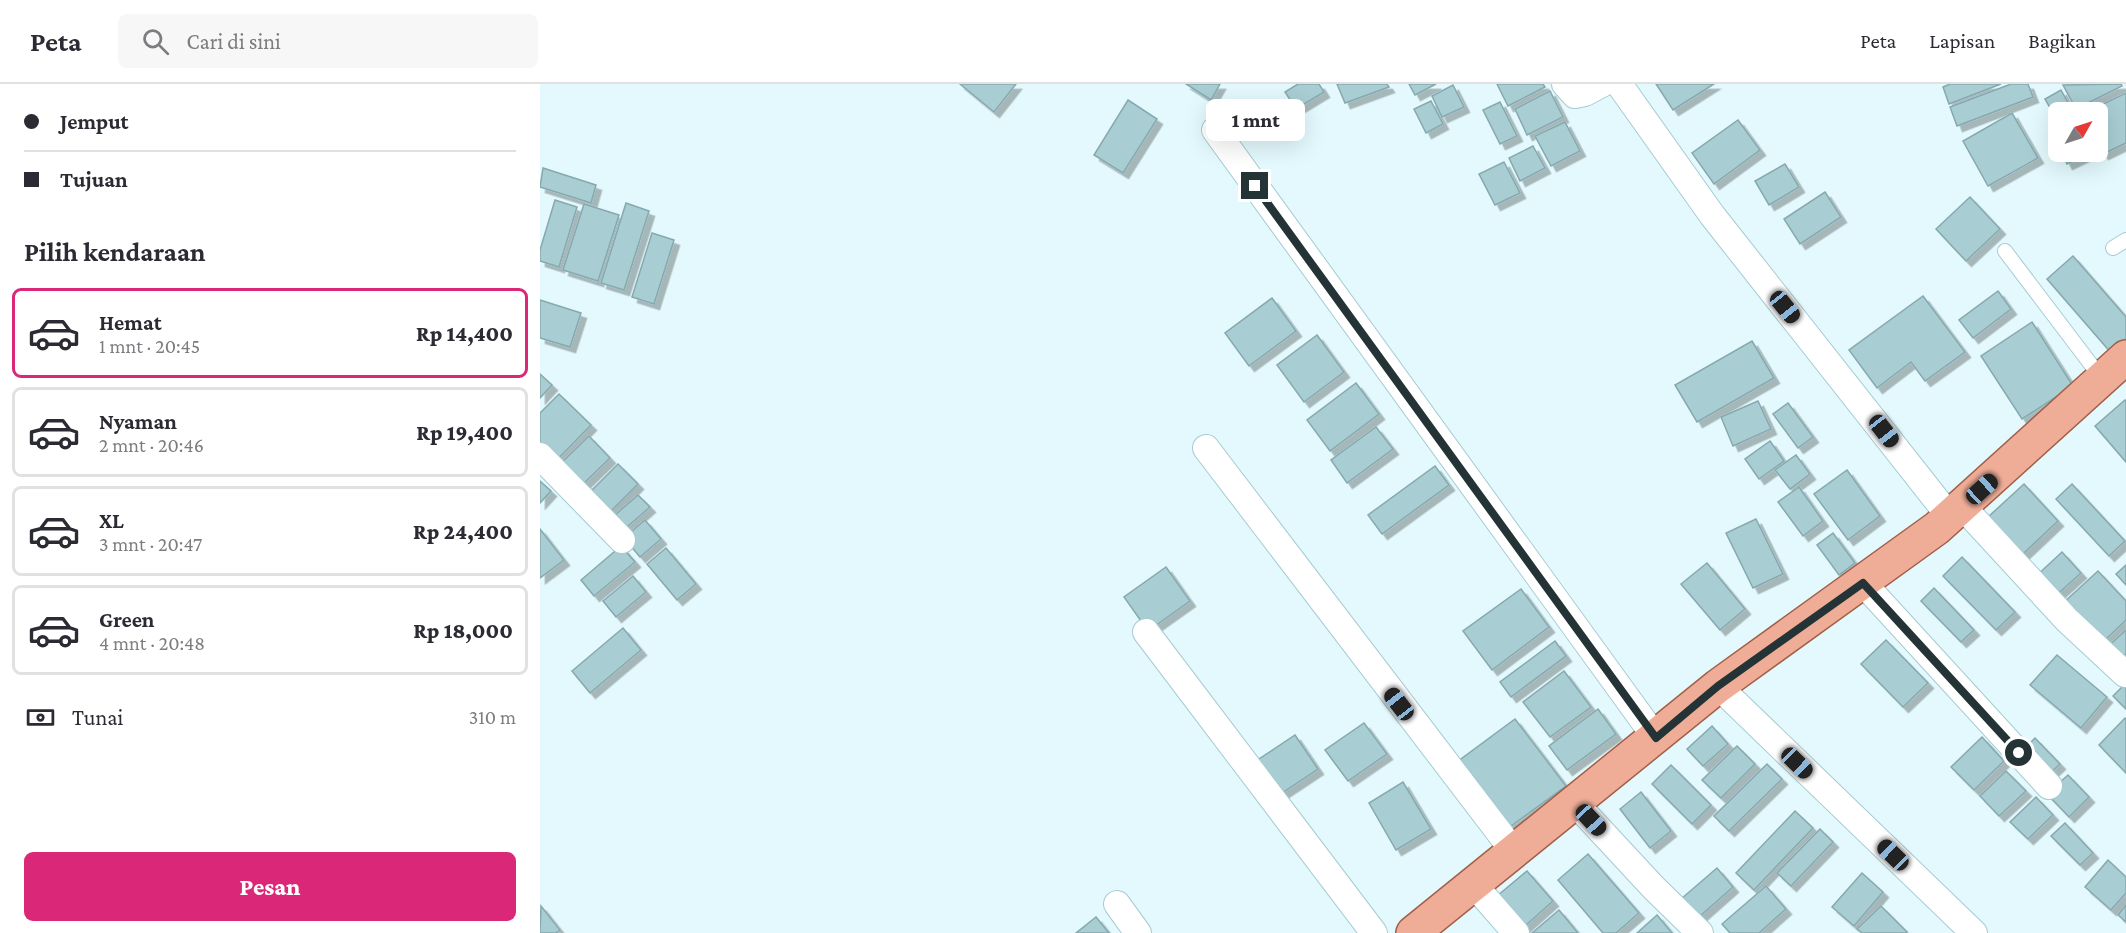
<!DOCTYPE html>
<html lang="id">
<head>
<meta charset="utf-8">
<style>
	:root { --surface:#fff; --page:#f7f7f7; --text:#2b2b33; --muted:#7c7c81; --line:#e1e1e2; --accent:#db2777 }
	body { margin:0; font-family:"Crimson Pro",serif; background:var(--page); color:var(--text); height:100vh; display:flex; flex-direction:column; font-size:22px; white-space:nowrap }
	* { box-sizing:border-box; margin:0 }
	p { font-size:20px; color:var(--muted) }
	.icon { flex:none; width:33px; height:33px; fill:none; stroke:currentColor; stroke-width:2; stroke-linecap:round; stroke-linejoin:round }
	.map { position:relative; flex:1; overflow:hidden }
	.details { display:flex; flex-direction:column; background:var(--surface); width:540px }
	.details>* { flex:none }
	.hud { display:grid; align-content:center; height:132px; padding:0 24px; background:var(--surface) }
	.needle { width:39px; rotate:51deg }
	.controls { position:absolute; left:1508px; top:18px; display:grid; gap:12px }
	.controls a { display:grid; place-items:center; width:60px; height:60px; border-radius:9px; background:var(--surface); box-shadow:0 6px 24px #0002; font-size:30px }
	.end { position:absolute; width:27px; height:27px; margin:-14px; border:8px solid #243335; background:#fff; box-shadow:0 0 0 3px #fff }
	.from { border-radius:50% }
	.bubble { position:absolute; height:42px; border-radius:9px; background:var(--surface); box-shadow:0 6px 24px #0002; font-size:20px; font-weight:800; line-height:42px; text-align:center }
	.car { position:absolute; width:18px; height:36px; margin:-18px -9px; border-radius:8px; box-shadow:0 0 4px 2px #0007; background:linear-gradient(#222 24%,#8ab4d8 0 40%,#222 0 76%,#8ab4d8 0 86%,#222 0) }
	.hud b { display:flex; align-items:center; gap:21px; height:57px; font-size:22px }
	.hud b+b { border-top:2px solid var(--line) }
	.hud i { width:15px; height:15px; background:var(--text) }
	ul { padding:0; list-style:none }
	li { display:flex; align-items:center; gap:18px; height:90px; margin:0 12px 9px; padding:0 12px; border:3px solid var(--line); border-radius:9px }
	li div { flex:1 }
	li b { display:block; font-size:22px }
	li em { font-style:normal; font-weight:800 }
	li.active { border-color:var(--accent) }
	li>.icon { width:54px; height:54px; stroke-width:1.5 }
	h2 { padding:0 24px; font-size:27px; line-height:72px }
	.pay { display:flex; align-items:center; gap:15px; height:66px; padding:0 24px; font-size:22px }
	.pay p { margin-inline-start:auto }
	.cta { display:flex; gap:12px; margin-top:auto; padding:12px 24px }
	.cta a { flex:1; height:69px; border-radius:9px; background:var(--accent); color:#fff; font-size:24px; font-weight:800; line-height:69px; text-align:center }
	header { display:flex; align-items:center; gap:36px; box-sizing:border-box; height:84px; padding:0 30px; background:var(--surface); border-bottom:2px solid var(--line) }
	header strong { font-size:28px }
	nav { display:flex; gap:33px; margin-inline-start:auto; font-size:21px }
	.search { width:420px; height:54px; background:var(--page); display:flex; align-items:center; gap:15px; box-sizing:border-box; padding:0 21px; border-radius:9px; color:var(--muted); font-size:22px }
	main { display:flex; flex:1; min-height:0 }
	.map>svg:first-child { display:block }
	.building { fill:#a8cdd3; stroke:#85a9ae; stroke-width:1.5; filter:url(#shadow) }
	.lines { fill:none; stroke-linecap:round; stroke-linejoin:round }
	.lane-casing { stroke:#a6cbd1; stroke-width:16 }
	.street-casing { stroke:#a6cbd1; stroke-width:28 }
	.primary-casing { stroke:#a15f48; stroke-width:36 }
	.lane { stroke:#fff; stroke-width:14 }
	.street { stroke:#fff; stroke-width:26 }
	.primary { stroke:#efad97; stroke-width:33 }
	.route { stroke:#243335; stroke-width:8 }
</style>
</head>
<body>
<header>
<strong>Peta</strong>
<div class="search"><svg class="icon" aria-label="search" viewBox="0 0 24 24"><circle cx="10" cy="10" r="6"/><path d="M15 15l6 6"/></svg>Cari di sini</div>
<nav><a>Peta</a><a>Lapisan</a><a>Bagikan</a></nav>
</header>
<main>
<section class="details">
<div class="hud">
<b><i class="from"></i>Jemput</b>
<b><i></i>Tujuan</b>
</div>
<h2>Pilih kendaraan</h2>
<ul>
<li class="active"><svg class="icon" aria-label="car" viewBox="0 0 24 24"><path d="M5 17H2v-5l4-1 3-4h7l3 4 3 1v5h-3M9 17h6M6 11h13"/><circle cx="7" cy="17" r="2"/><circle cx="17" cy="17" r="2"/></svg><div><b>Hemat</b><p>1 mnt · 20:45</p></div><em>Rp 14,400</em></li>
<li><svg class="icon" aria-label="car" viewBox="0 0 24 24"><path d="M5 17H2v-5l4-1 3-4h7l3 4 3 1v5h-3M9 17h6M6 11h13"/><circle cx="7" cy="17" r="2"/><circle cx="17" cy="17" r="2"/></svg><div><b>Nyaman</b><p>2 mnt · 20:46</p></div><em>Rp 19,400</em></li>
<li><svg class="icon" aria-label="car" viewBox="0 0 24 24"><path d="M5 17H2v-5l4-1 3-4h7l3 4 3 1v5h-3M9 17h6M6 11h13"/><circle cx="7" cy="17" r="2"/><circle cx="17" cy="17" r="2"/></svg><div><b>XL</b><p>3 mnt · 20:47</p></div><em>Rp 24,400</em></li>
<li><svg class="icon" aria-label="car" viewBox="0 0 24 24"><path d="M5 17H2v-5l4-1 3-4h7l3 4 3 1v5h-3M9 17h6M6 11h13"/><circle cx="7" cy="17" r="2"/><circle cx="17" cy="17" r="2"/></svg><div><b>Green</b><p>4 mnt · 20:48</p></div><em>Rp 18,000</em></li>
</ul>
<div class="pay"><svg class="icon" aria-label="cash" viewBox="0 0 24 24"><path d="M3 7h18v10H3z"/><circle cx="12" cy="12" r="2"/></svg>Tunai<p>310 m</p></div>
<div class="cta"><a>Pesan</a></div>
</section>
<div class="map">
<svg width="1586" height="849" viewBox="0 0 1586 849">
	<defs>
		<filter id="shadow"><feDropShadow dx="5.5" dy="5.5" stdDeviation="0" flood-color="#0004"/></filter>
	</defs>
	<rect width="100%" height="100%" fill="#e3f9fd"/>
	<g class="building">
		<path d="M420,0H476L454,28Z"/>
		<path d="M646,0H680L671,16Z"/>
		<path d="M758,0H779L784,8L756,25L745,8Z"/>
		<path d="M797,0H847L849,3L805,19Z"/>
		<path d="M869,0H896L875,11Z"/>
		<path d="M957,0H1003L1005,3L968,22Z"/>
		<path d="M1116,0H1174L1133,26Z"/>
		<path d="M1410,0H1461L1409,20L1403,3Z"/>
		<path d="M1471,0H1488L1493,13L1417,42L1410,23Z"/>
		<path d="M1581,0L1582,2L1536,25L1523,1Z"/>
		<path d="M913,1L924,23L902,33L892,12Z"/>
		<path d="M1521,6L1532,26L1518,28L1517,36L1505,15Z"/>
		<path d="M1010,7L1023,33L987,51L975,25Z"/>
		<path d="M1586,9V59L1563,70L1557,59V28H1547Z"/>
		<path d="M588,16L617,35L583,89L554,71Z"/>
		<path d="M891,17L903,40L886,49L874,25Z"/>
		<path d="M960,18L977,52L960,60L943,26Z"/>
		<path d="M1472,29L1498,74L1448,102L1423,57Z"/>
		<path d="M1198,36L1220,66L1174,100L1152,69Z"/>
		<path d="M1025,38L1040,67L1011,82L995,52Z"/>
		<path d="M1518,46V62L1511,49Z"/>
		<path d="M993,62L1005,84L980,97L969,74Z"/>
		<path d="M1521,68H1550V69L1527,80Z"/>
		<path d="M964,78L980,109L955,121L939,90Z"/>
		<path d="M1245,80L1259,103L1229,121L1215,97Z"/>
		<path d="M3,84L56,101L51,119L0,103Z"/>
		<path d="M1285,108L1301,133L1260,160L1244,135Z"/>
		<path d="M1430,113L1460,145L1426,177L1396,145Z"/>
		<path d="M15,116L37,123L19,183L0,177V166Z"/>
		<path d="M86,119L109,127L84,206L61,199Z"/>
		<path d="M44,120L79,131L58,197L23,186Z"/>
		<path d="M112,149L134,156L114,220L92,213Z"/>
		<path d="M1533,172L1586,233V258L1572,270L1507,195Z"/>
		<path d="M1458,207L1471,225L1433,254L1419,236Z"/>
		<path d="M1383,212L1425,268L1385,297L1371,278L1337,304L1309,266Z"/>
		<path d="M732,214L756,247L709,282L685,249Z"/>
		<path d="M0,216L41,229L30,263L0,254Z"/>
		<path d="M1492,238L1533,302L1482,335L1441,272Z"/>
		<path d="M777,251L804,288L764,318L737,281Z"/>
		<path d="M1212,257L1234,294L1157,338L1135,301Z"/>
		<path d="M0,290L12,301L0,314Z"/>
		<path d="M816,299L839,330L790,367L767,336Z"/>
		<path d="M19,310L51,341L13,380L0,367V329Z"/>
		<path d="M1585,316L1586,318V378L1555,342Z"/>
		<path d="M1218,317L1231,345L1193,362L1181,333Z"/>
		<path d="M1248,319L1273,353L1258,364L1233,330Z"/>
		<path d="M836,343L853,365L807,399L791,376Z"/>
		<path d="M49,352L70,374L38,405L17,383Z"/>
		<path d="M1230,357L1244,377L1219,395L1205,375Z"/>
		<path d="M1256,371L1270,390L1250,405L1235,386Z"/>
		<path d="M78,380L98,400L65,433L45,413Z"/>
		<path d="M895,382L909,401L842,450L828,431Z"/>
		<path d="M1307,386L1340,432L1308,456L1274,410Z"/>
		<path d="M0,397L11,407L0,419Z"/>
		<path d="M1484,400L1518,437L1483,470L1448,433Z"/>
		<path d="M1532,400L1585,457L1569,472L1516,415Z"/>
		<path d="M1259,403L1283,437L1263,452L1238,418Z"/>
		<path d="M98,411L110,423L79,450L68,437Z"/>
		<path d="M1216,435L1243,490L1213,504L1186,449Z"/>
		<path d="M105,436L121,455L100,473L84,454Z"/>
		<path d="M0,445L24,476L0,494Z"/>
		<path d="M1293,449L1315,479L1299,491L1277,461Z"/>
		<path d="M81,462L95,478L54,512L41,496Z"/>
		<path d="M126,464L156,500L137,516L107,480Z"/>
		<path d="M1522,468L1541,489L1512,515L1493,495Z"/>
		<path d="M1422,473L1475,528L1456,546L1403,492Z"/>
		<path d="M1167,479L1205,525L1180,546L1141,500Z"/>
		<path d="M1586,481V501L1576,490Z"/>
		<path d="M626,483L650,517L608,547L584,513Z"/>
		<path d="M1558,487L1586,517V536L1560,561L1522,520Z"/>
		<path d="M93,492L106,508L76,533L63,517Z"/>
		<path d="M1394,504L1434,546L1421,558L1381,517Z"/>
		<path d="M981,505L1009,543L952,586L923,547Z"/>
		<path d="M83,544L101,566L50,609L32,587Z"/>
		<path d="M1586,546V570L1575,580L1563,567Z"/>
		<path d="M1346,556L1388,599L1363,623L1321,580Z"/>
		<path d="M1015,557L1026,572L971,613L960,598Z"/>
		<path d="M1517,571L1567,613L1541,644L1490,601Z"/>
		<path d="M1024,587L1051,623L1010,653L983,618Z"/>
		<path d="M1586,599V625L1573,612Z"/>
		<path d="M1058,625L1076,650L1027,686L1009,662Z"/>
		<path d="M1585,634L1586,635V689L1559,661Z"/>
		<path d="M975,635L1026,702L967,745L917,678Z"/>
		<path d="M824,639L847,670L808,697L785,666Z"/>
		<path d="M1172,642L1188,660L1163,682L1147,665Z"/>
		<path d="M755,651L778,685L739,711L716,677Z"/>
		<path d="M1442,653L1464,677L1434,706L1411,683Z"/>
		<path d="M1495,654L1520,680L1506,693L1481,668Z"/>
		<path d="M1197,662L1215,680L1181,714L1162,696Z"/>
		<path d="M1227,680L1242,695L1189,747L1174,732Z"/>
		<path d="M1131,681L1171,721L1152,740L1112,700Z"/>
		<path d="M1466,687L1486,707L1459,732L1440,712Z"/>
		<path d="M1528,691L1549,713L1529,733L1507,710Z"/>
		<path d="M863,698L891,745L856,766L829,719Z"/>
		<path d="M1101,708L1131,747L1110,764L1080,725Z"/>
		<path d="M1496,713L1513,731L1488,755L1470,738Z"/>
		<path d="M1255,727L1273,744L1214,806L1196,789Z"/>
		<path d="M1525,739L1553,769L1540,781L1511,752Z"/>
		<path d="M1280,745L1293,758L1251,802L1237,789Z"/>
		<path d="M1048,770L1099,829L1076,849H1063L1018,796Z"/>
		<path d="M1568,776L1586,793V809L1571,826L1545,803Z"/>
		<path d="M1177,784L1193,803L1158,834L1141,815Z"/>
		<path d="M987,787L1013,817L984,843L957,812Z"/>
		<path d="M1322,789L1343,808L1314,842L1292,823Z"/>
		<path d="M1226,802L1246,825L1219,849H1190L1182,840Z"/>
		<path d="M1586,821V838L1578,831Z"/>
		<path d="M1,822L20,846L16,849H0Z"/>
		<path d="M1341,822L1367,848L1365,849H1322L1317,845Z"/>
		<path d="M1019,826L1038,849H992Z"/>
		<path d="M1117,831L1132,849H1097Z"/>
		<path d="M556,833L569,849H536Z"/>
	</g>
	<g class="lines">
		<defs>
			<g id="lane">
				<path d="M1573,164L1586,156"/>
				<path d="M1465,167L1562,295"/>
			</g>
			<g id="street">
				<path d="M1025,0L1035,11L1045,9L1062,0"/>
				<path d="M1079,0L1172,131L1410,433"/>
				<path d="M675,46L1116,654"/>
				<path d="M666,364L975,769"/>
				<path d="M0,372L82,456"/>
				<path d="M1422,422L1527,536L1585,590"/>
				<path d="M1323,499L1509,702"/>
				<path d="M606,548L834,849"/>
				<path d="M1178,602L1434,849"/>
				<path d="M1035,719L1113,803L1160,849"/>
				<path d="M935,802L976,849"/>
				<path d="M577,820L598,849"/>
			</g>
			<path id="primary" d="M873,849L1178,602L1397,444L1586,273"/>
		</defs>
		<use href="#lane" class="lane-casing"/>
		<use href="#street" class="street-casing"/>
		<use href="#primary" class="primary-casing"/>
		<use href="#lane" class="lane"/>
		<use href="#street" class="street"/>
		<use href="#primary" class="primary"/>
	</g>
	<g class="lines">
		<path class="route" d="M715,102L1116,654L1178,602L1323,499L1479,669"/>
	</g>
</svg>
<div class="controls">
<a><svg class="needle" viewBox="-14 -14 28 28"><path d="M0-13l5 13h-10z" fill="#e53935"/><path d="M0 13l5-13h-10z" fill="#7c7c81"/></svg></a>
</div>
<i class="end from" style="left:1479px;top:669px"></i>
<i class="end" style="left:715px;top:102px"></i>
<div class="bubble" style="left:666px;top:15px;width:99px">1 mnt</div>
<i class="car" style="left:1245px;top:223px;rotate:141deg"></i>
<i class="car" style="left:1344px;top:347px;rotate:142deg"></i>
<i class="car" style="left:1442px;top:405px;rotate:48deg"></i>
<i class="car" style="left:859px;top:620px;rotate:322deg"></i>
<i class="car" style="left:1257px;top:679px;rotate:134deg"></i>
<i class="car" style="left:1051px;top:736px;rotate:137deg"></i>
<i class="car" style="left:1353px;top:771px;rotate:314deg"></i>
</div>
</main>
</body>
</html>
